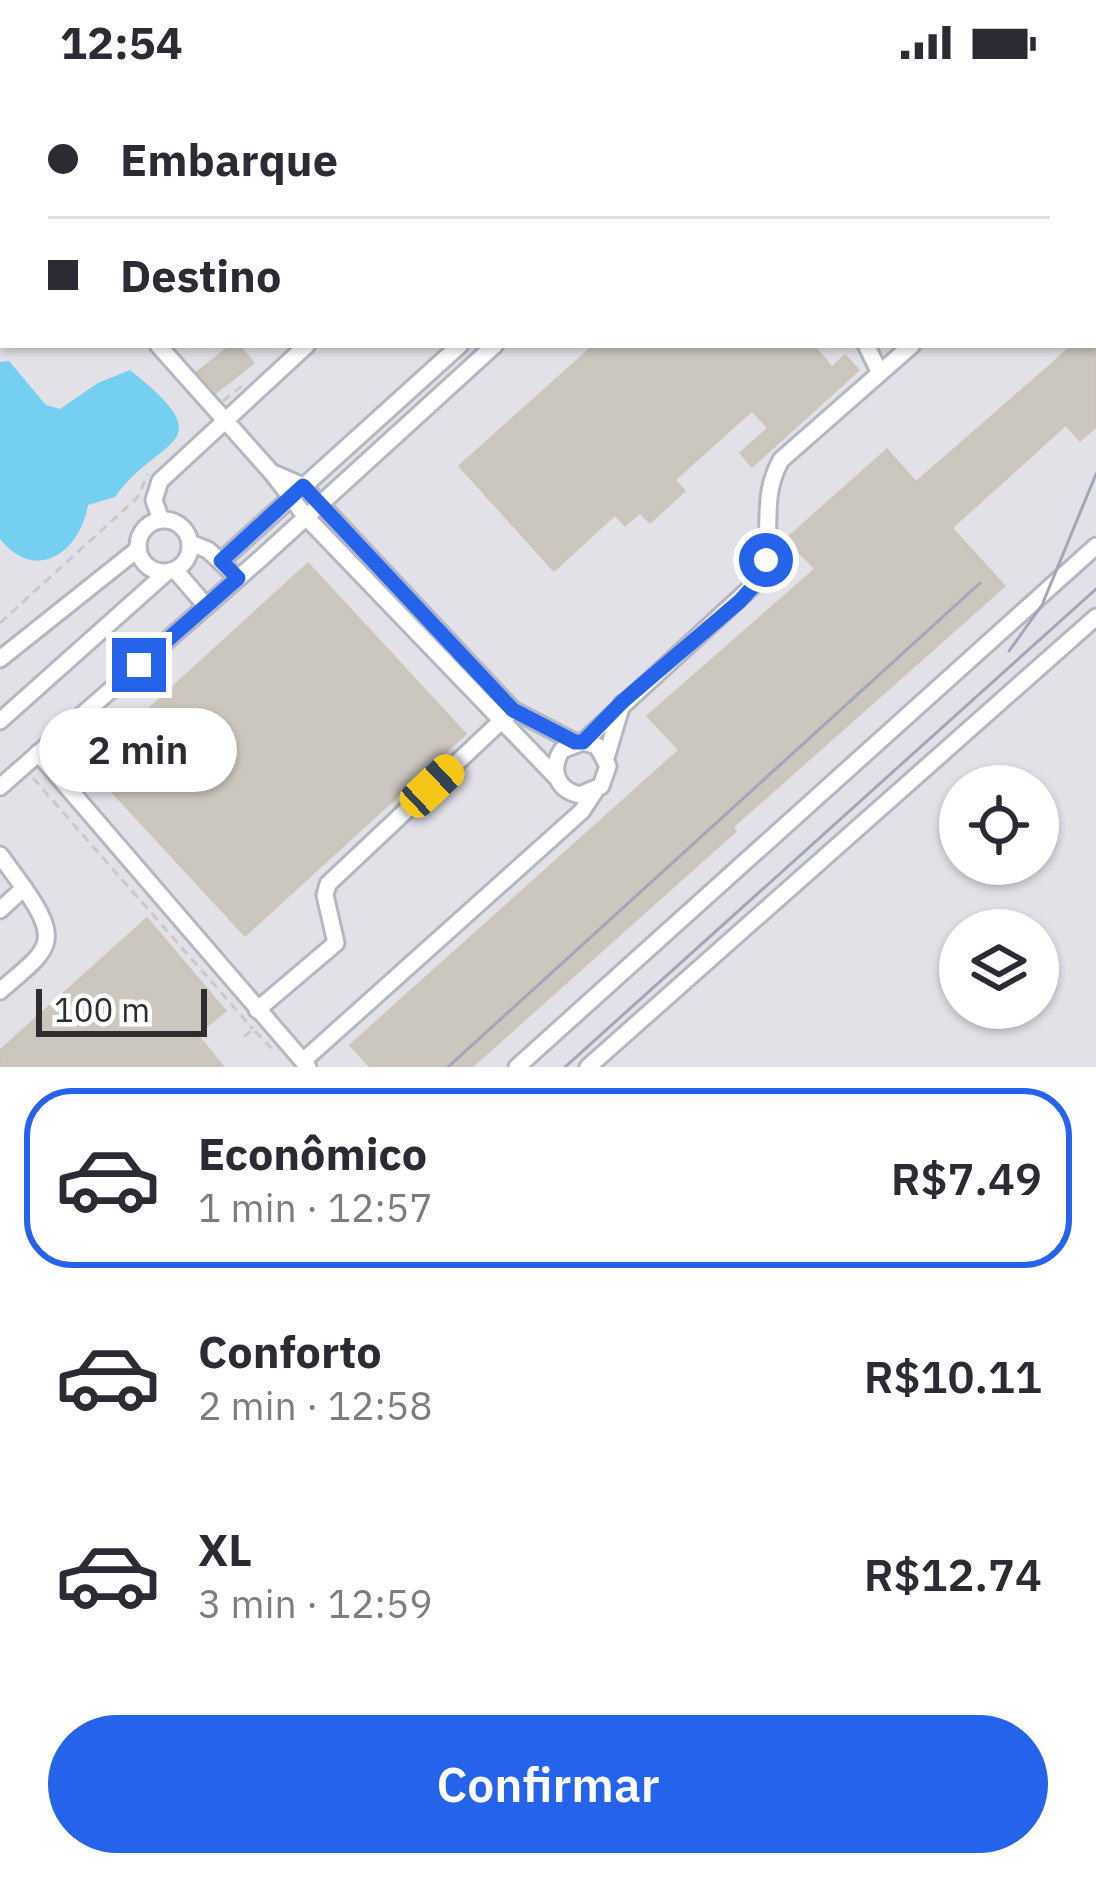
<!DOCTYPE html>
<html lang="pt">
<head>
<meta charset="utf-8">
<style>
	:root { --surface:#fff; --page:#f7f7f7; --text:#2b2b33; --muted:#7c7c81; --line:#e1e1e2; --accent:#2563eb }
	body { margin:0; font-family:"IBM Plex Sans",sans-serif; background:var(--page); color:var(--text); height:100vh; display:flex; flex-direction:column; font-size:45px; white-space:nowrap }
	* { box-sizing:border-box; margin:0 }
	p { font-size:39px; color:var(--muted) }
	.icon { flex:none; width:66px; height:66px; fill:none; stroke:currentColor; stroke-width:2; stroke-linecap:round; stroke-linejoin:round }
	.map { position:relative; height:983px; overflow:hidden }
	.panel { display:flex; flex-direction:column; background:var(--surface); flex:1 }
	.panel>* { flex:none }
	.guide { position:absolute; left:0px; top:0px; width:1098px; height:264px; box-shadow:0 3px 9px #0004; display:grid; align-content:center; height:264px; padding:0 48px; background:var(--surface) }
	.tools { position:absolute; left:939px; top:681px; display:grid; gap:24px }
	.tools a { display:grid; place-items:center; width:120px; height:120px; border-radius:50%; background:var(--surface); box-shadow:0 3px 9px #0004; font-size:60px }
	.scale { position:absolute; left:36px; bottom:30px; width:171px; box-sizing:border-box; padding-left:12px; border:6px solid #2e2e2e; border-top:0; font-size:33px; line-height:42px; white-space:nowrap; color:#2e2e2e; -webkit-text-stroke:9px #fff; paint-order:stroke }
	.end { position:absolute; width:54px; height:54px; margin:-27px; border:15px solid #2563eb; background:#fff; box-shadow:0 0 0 6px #fff }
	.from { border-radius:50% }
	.bubble { position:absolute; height:84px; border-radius:42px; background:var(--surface); box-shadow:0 3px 9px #0004; font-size:39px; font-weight:600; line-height:84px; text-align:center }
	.car { position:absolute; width:36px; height:72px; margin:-36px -18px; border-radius:15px; box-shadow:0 0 9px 3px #0007; background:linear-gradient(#f5c518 24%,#345 0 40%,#f5c518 0 76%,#345 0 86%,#f5c518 0) }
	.guide b { display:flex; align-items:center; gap:42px; height:114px; font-size:45px }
	.guide b+b { border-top:3px solid var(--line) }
	.guide i { width:30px; height:30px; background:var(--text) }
	ul { padding:21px 0 0; list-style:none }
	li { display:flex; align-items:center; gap:36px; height:180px; margin:0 24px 18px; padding:0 24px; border:6px solid transparent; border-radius:48px }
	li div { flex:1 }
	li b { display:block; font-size:45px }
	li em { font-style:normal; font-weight:600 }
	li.on { border-color:var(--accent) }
	li>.icon { width:108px; height:108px; stroke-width:1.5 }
	.primary-button { display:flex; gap:24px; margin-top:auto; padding:24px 48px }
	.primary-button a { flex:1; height:138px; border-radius:72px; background:var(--accent); color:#fff; font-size:48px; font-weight:600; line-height:138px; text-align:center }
	.status { display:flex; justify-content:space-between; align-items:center; height:84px; padding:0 60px; background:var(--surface); direction:ltr }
	.status svg { height:33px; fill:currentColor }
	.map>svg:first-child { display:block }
	.industrial { fill:#e3e1e8; fill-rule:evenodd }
	.water { fill:#75cff0 }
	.building { fill:#cbc7bf; stroke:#cbc5ba; stroke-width:3 }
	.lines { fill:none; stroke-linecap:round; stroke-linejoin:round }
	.minor-casing { stroke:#b4b7c1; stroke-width:21 }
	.path { stroke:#c9c9c9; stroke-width:3; stroke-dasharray:9 6; stroke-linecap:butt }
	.minor { stroke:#fff; stroke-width:15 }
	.rail { stroke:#a3a6b8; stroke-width:3 }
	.route { stroke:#2563eb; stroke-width:15 }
</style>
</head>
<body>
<div class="status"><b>12:54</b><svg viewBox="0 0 49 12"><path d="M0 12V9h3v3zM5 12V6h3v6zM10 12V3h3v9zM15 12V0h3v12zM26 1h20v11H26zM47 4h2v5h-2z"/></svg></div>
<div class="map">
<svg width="1096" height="983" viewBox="0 0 1096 983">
	<rect width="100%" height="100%" fill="#efe9e1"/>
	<path class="industrial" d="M0,0H1096V983H0ZM3,3H1095V261H3ZM960,702H1038V780H960ZM960,846H1038V924H960Z"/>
	<path class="water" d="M9,277L46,321L60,325L98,299L130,286C227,363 157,352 115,413L88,421C80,468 36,500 0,455V278Z"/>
	<g class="building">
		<path d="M232,261H238L253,279L216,308L198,288Z"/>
		<path d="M595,261H812L832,284L845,272L858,286L752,382L741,369L769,344L752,326L674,396L684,407L650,438L640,428L625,441L615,430L554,486L460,382Z"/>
		<path d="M1074,261H1093L1096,265V342L1080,356L1066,340L951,444L1004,502L732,743L735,747L471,983H371L351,961L680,666L648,632L816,485L787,455L887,366L916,399Z"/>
		<path d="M308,480L465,650L245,851L88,681Z"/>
		<path d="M147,835L225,927L196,950L223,983H0V967Z"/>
	</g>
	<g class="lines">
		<defs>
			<g id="minor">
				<path d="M84,0L87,3"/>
				<path d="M127,0L130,3"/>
				<path d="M374,0L377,3"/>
				<path d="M43,3L44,0"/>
				<path d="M202,3L205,0"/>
				<path d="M239,3L242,0"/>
				<path d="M481,3L485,0"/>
				<path d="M751,3L755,0"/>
				<path d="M783,3L786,0"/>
				<path d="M0,124L3,115"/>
				<path d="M158,261L272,389L306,433L557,694"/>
				<path d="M866,261L880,289"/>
				<path d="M275,390L303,402L513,626L575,658"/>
				<circle cx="164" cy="462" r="26"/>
				<path d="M161,436L154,416L160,397L307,261"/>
				<path d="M190,459L208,466L238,494"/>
				<path d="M221,477L460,261"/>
				<path d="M175,486L206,522"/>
				<path d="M0,575L138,465"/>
				<path d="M0,637L167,488"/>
				<path d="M583,658L597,662L608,682L601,702L580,711C557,706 549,686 562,666L583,658L757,498C778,450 757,419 781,376L912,261"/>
				<path d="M38,669L308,983"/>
				<path d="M606,674L622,620"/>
				<path d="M0,703L259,476L495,261"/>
				<path d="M0,771L24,804L0,826"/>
				<path d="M0,907C47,866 64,861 24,804"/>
				<path d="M257,926L336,859L325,811L328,800L513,626"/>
				<path d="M303,977L582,727L595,707"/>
				<path d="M517,983L1096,462"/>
				<path d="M588,983L1096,533"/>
			</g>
		</defs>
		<use href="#minor" class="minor-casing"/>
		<g class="path">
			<path d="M223,317L243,301"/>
			<path d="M0,539L137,414L148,390"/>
			<path d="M33,694L253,945"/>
			<path d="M244,953L253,945L275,968"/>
		</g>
		<use href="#minor" class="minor"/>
		<g class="rail">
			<path d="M1009,567L1042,521L1096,390"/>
			<path d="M448,983L980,499"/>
			<path d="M565,983L1096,505"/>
		</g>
	</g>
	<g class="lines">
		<path class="route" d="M139,581L238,494L221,477L303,402L513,626L575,658H583L623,617L740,517L757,498L766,476"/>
	</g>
</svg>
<div class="tools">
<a><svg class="icon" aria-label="locate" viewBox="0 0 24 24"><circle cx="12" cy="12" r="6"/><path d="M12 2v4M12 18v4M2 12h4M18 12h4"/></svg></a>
<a><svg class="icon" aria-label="layers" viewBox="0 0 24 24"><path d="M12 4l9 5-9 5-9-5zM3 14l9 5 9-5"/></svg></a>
</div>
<div class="scale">100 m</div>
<i class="end from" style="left:766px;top:476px"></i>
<i class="end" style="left:139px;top:581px"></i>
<div class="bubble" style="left:39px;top:624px;width:198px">2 min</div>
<i class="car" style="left:432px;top:702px;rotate:47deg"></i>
<div class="guide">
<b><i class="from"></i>Embarque</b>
<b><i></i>Destino</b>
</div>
</div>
<section class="panel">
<ul>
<li class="on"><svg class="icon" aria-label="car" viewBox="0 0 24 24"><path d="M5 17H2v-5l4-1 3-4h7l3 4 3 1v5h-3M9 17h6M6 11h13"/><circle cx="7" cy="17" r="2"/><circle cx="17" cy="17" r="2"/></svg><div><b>Econômico</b><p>1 min · 12:57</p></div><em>R$7.49</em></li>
<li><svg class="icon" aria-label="car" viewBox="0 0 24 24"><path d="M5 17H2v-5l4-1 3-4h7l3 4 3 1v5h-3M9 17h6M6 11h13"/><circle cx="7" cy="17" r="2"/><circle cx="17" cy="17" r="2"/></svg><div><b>Conforto</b><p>2 min · 12:58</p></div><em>R$10.11</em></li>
<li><svg class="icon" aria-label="car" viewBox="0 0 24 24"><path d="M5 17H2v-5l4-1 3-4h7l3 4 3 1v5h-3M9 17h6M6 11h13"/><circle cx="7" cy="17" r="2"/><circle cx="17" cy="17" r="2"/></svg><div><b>XL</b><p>3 min · 12:59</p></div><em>R$12.74</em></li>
</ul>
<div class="primary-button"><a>Confirmar</a></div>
</section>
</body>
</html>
